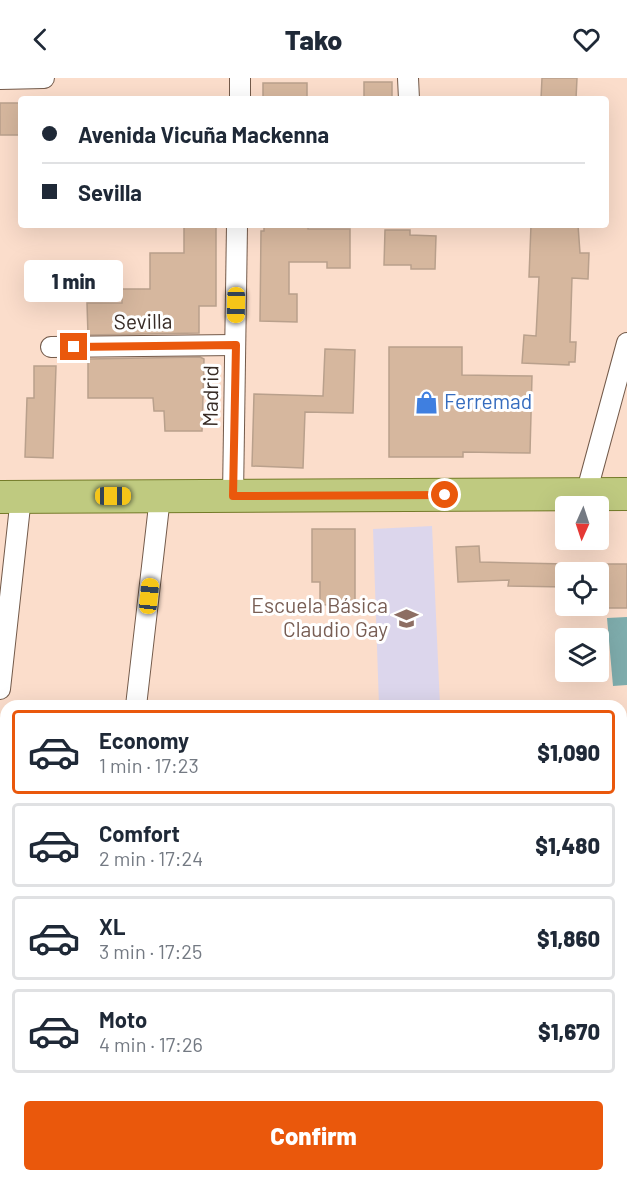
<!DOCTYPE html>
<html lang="en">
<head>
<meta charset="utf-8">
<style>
	:root { --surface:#fff; --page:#f2f2f3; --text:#1f2937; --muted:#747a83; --line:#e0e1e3; --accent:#ea580c }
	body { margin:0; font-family:Barlow,sans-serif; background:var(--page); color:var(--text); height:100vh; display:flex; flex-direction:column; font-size:22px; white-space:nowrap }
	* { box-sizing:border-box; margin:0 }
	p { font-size:20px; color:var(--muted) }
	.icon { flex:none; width:33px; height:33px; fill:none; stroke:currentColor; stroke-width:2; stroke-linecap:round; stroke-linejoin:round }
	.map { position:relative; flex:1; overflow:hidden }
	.panel { position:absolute; left:0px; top:622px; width:627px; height:482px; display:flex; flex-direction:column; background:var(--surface); border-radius:18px 18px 0 0; box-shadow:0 6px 24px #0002 }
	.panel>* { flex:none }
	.hud { position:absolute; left:18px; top:18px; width:591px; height:132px; border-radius:6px; box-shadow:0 6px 24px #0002; display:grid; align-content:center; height:132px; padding:0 24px; background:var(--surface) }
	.needle { width:39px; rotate:183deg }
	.controls { position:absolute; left:555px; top:418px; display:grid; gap:12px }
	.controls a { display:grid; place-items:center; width:54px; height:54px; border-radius:6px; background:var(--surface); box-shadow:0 6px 24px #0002; font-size:30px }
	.end { position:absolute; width:27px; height:27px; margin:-14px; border:8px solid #ea580c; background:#fff; box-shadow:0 0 0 3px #fff }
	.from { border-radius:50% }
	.bubble { position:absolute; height:42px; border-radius:6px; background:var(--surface); box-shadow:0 6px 24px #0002; font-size:20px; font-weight:800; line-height:42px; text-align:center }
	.car { position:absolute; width:18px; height:36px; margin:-18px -9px; border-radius:8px; box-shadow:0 0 4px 2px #0007; background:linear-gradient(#f5c518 24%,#345 0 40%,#f5c518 0 76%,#345 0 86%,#f5c518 0) }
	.hud b { display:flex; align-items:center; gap:21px; height:57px; font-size:22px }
	.hud b+b { border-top:2px solid var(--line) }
	.hud i { width:15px; height:15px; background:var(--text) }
	ul { padding:10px 0 0; list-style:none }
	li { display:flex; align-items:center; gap:18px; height:84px; margin:0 12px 9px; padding:0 12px; border:3px solid var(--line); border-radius:6px }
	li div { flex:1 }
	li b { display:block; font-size:22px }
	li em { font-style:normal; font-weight:800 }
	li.current { border-color:var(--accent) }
	li>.icon { width:54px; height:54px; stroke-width:1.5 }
	.action { display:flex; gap:12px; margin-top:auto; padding:12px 24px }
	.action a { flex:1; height:69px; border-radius:6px; background:var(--accent); color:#fff; font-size:24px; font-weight:800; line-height:69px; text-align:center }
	header { display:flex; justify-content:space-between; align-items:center; height:78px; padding:0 24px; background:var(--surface); font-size:27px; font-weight:800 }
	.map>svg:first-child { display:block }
	.education { fill:#dcd6ec }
	.water { fill:#7fadad }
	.building { fill:#d6b79e; stroke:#b9a08c; stroke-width:1.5 }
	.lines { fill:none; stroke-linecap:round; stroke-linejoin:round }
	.minor-casing { stroke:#735a4a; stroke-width:22 }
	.primary-casing { stroke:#747b29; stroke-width:34 }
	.minor { stroke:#fff; stroke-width:20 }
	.primary { stroke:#bfca80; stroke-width:32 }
	.route { stroke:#ea580c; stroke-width:8 }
	.labels { text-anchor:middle; stroke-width:6; stroke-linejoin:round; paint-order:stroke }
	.street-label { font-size:21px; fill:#372b25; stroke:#fff }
	.shop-label { font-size:21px; fill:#366cbe; stroke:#fff; text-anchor:start }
	.education-label { font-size:21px; fill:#785e54; stroke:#fff; text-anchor:end }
</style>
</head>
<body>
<header><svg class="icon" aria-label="back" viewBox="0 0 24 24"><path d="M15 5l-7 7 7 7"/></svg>Tako<svg class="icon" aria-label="heart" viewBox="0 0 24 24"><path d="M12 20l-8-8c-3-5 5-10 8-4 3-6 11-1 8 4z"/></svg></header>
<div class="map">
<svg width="627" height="1103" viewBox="0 0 627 1103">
	<rect width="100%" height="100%" fill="#fbddcb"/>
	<path class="education" d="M432,448L440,628H379L373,451Z"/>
	<path class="water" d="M627,539V607L613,608L607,540Z"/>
	<g class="building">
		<path d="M542,0H577L576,21H541Z"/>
		<rect x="364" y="4" width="28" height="17"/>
		<rect x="263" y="5" width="44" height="16"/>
		<rect x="0" y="25" width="19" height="32"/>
		<path d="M184,147H216V228H199V255L88,257L87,225H122V211H150V175H184Z"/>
		<path d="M264,147H308V151H350V190H327V184H289V216H297V244L260,243L261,153H264Z"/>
		<path d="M531,147H578L580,175H589L588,201L572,200L570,264H576L575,284H569V287L522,285L524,257L536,258L539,199H529Z"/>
		<path d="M385,152H410V157L436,158L435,191H411V187H384Z"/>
		<path d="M389,269H462V297L532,298L530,375L463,374V379H389Z"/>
		<path d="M325,271L355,272L353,335L305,334L303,390L252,388L254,316L323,318Z"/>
		<path d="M200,279L204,281L202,353H165L164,333H154L153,320H88V281Z"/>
		<path d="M34,288H56L53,380L25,379L27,320H34Z"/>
		<path d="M312,451H355V526L320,527V504H312Z"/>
		<path d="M479,468L480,484L566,486V509L508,508L509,502L458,504L456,469Z"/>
		<path d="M598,486H627V530H605V517H598Z"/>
	</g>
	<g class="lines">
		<defs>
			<g id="minor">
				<path d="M408,0L409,21"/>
				<path d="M0,1L44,0"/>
				<path d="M240,21V0"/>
				<path d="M51,269L235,267"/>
				<path d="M586,416L627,265"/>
				<path d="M233,418L237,147"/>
				<path d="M0,611L21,419"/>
				<path d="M136,628L160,419"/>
				<path d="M0,928L6,929"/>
				<path d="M621,949H627"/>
				<path d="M0,1044L6,1045"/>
				<path d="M243,1103L244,1098"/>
			</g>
			<path id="primary" d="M0,419L627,416"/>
		</defs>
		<use href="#minor" class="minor-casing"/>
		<use href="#primary" class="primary-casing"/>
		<use href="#minor" class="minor"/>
		<use href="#primary" class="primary"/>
	</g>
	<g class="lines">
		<path class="route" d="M74,269L236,267L233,418L445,417"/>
	</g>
	<defs>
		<symbol id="shop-bare" viewBox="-9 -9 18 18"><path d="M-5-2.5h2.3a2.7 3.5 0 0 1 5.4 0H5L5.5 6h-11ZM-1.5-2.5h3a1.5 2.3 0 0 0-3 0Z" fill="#3f7fe0" stroke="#fff" stroke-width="2.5" paint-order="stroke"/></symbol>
		<symbol id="school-bare" viewBox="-9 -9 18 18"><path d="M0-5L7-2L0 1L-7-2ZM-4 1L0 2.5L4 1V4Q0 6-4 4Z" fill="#8d6e63" stroke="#fff" stroke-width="2.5" paint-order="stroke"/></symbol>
	</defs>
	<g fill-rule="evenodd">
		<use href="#shop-bare" x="410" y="308" width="33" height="33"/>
		<use href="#school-bare" x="390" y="524" width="33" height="33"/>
	</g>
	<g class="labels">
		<g class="street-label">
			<text transform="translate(143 244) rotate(-1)" y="7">Sevilla</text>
			<text transform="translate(211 318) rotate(-89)" y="7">Madrid</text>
		</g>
		<g class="shop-label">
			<text x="444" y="331">Ferremad</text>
		</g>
		<g class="education-label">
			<text x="388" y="535">Escuela Básica<tspan x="388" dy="24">Claudio Gay</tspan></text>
		</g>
	</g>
</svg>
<div class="controls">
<a><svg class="needle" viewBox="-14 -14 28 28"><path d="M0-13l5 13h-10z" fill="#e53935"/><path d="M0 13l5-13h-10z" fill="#747a83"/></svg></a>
<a><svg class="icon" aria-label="locate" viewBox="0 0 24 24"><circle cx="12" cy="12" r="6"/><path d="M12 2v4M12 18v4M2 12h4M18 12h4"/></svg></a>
<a><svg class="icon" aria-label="layers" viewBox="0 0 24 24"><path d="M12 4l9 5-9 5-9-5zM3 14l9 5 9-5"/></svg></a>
</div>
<i class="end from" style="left:445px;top:417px"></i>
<i class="end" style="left:74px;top:269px"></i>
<div class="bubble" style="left:24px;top:182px;width:99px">1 min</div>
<i class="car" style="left:236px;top:227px;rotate:181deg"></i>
<i class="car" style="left:113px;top:418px;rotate:90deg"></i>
<i class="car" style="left:149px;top:518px;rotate:6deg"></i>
<div class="hud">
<b><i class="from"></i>Avenida Vicuña Mackenna</b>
<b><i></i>Sevilla</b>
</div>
<section class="panel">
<ul>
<li class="current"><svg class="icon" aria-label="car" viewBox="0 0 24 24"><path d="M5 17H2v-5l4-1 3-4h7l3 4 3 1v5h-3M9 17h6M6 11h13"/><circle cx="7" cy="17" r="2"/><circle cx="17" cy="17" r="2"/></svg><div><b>Economy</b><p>1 min · 17:23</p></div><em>$1,090</em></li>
<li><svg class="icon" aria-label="car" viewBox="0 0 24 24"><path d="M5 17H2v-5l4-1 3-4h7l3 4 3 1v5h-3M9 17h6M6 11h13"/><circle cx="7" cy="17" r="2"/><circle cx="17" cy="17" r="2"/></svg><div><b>Comfort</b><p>2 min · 17:24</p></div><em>$1,480</em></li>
<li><svg class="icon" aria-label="car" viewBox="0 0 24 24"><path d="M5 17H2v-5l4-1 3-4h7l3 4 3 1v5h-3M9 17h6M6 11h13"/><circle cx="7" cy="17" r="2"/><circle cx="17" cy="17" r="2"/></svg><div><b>XL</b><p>3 min · 17:25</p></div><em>$1,860</em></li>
<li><svg class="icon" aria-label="car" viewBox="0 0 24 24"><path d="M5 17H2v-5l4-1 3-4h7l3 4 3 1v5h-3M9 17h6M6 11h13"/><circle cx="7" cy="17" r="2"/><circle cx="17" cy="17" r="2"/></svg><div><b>Moto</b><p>4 min · 17:26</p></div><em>$1,670</em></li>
</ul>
<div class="action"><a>Confirm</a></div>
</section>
</div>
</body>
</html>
